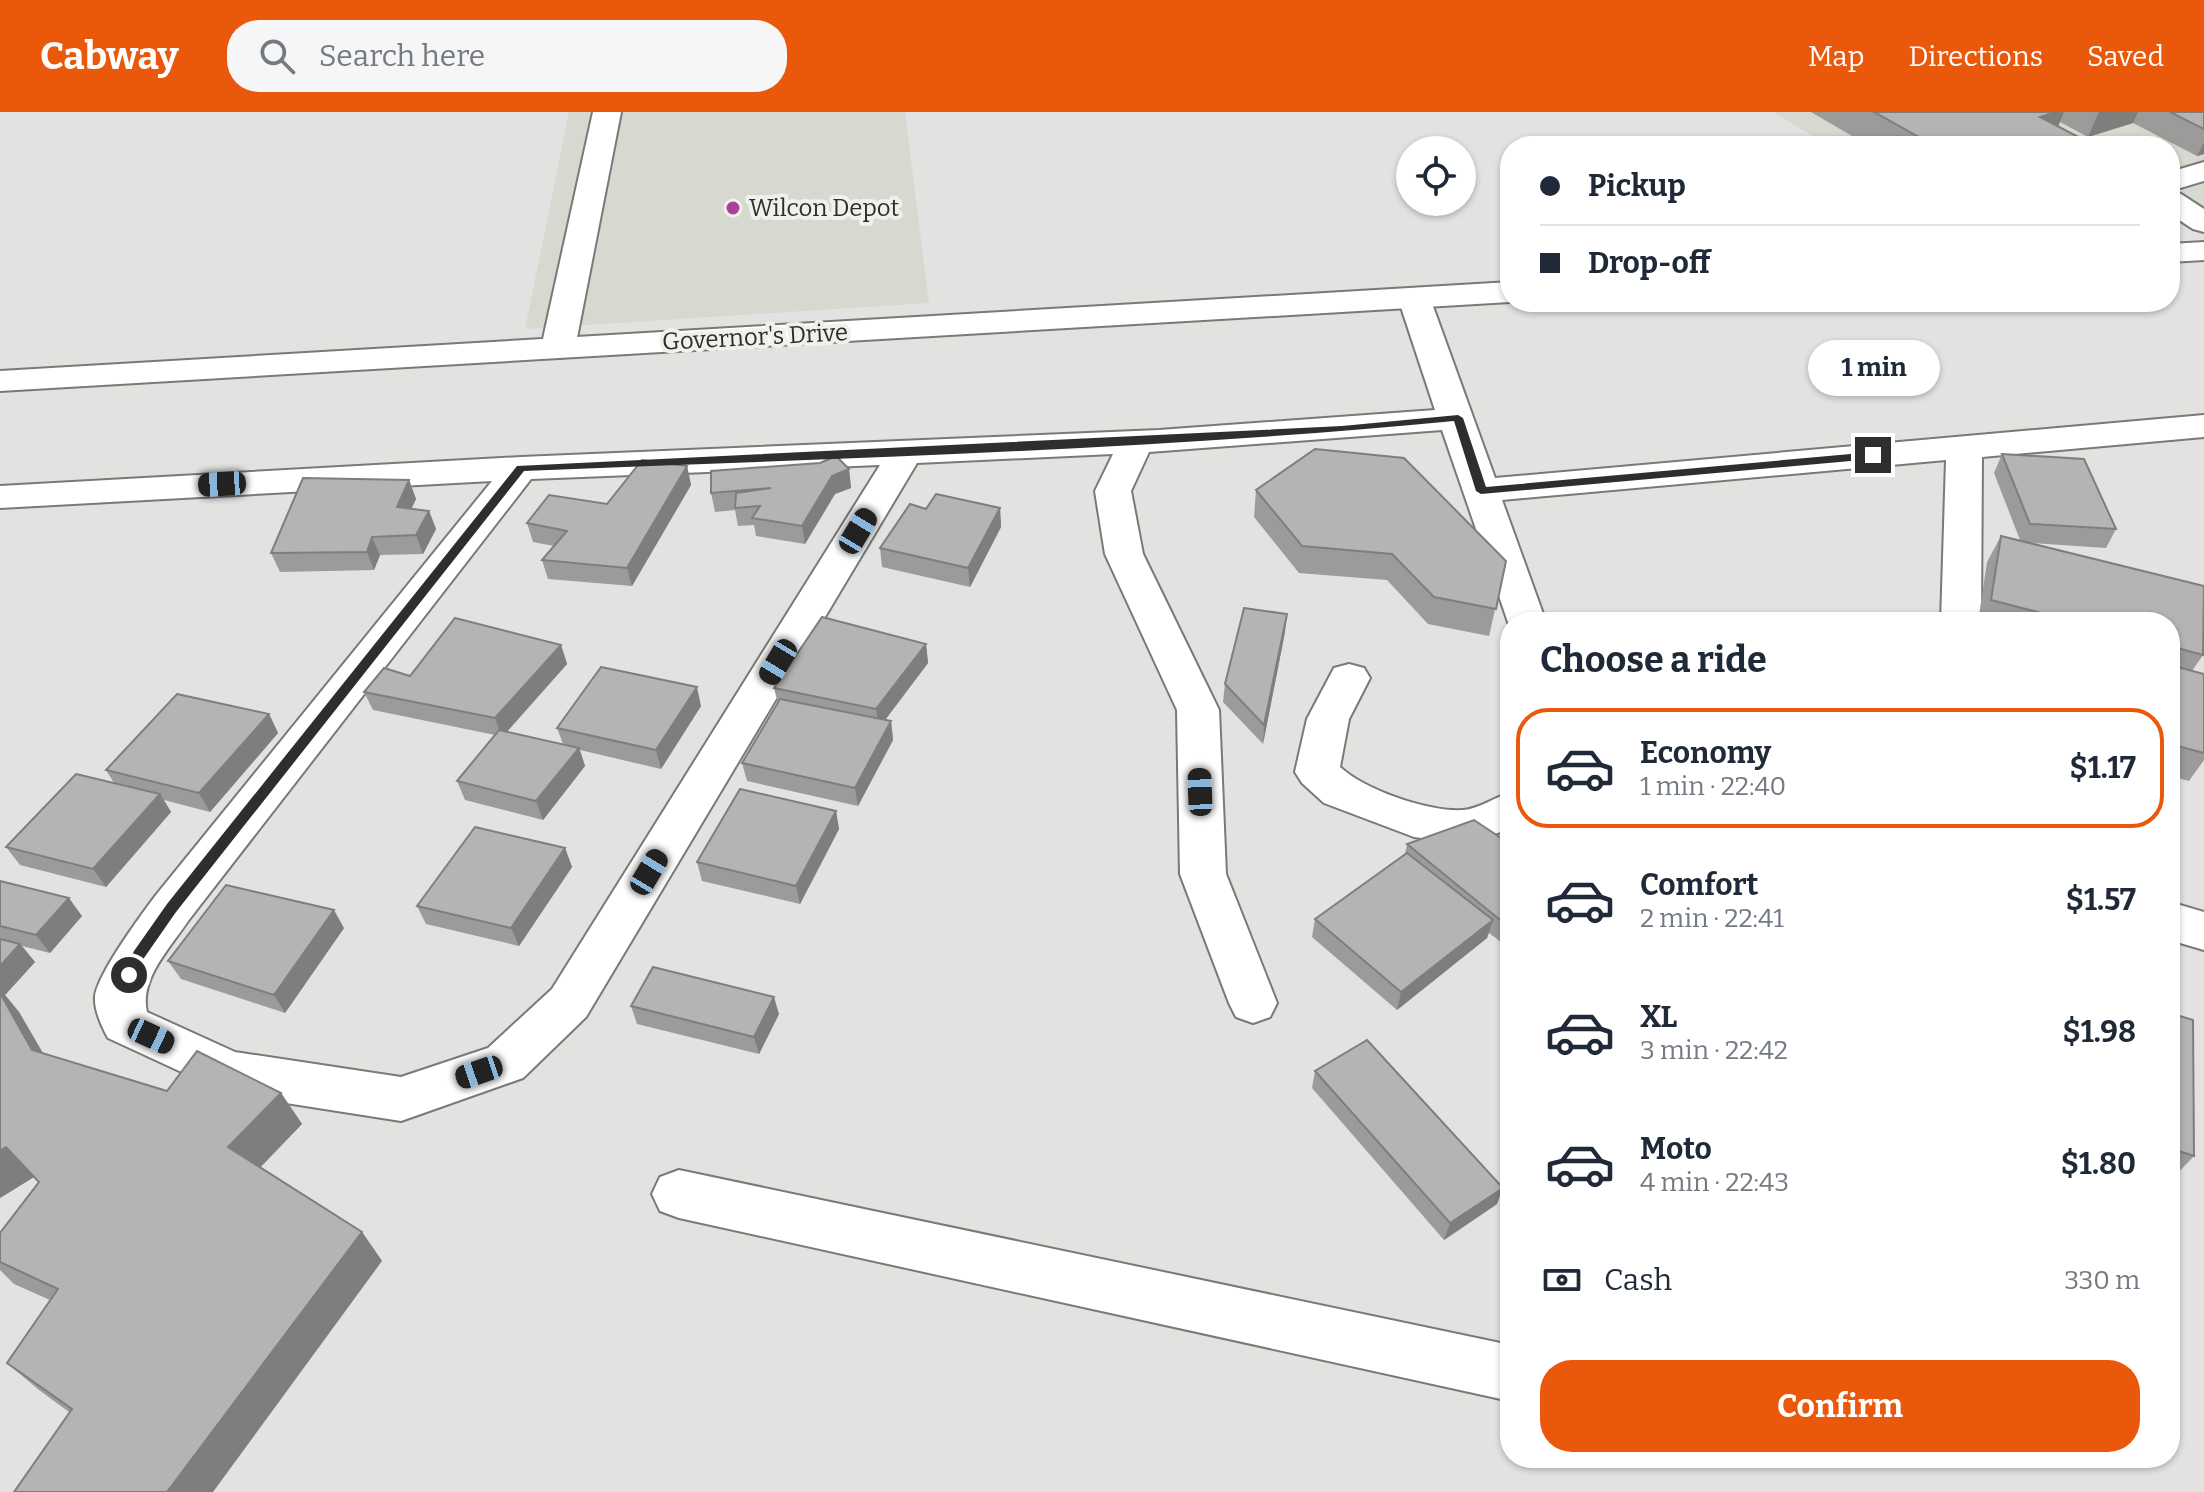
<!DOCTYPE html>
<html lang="en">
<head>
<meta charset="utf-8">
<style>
	:root { --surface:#fff; --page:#f6f6f7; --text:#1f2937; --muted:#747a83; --line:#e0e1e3; --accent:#ea580c }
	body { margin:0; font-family:Bitter,serif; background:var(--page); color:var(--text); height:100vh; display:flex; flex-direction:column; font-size:30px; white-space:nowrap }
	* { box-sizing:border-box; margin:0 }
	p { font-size:26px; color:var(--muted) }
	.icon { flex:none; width:44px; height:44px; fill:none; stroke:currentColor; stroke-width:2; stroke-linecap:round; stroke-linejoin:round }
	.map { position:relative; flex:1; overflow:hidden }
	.details { position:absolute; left:1500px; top:500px; width:680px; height:856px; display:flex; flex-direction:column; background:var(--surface); border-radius:32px; box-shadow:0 2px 6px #0004 }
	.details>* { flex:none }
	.banner { position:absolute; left:1500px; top:24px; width:680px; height:176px; border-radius:32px; box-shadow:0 2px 6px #0004; display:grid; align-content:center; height:176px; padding:0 40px; background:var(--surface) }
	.tools { position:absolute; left:1396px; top:24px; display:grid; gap:16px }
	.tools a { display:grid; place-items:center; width:80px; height:80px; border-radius:50%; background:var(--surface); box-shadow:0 2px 6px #0004; font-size:40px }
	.end { position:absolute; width:36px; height:36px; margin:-18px; border:10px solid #2e2e2d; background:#fff; box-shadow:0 0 0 4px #fff }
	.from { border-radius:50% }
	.bubble { position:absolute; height:56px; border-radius:28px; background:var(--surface); box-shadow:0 2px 6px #0004; font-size:26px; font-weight:700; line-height:56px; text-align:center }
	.car { position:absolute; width:24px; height:48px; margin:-24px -12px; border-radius:10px; box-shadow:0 0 6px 2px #0007; background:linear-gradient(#222 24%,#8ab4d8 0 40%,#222 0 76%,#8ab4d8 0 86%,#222 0) }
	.banner b { display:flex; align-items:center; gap:28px; height:76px; font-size:30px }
	.banner b+b { border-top:2px solid var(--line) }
	.banner i { width:20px; height:20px; background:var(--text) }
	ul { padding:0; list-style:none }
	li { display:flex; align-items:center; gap:24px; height:120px; margin:0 16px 12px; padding:0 24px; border:4px solid transparent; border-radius:32px }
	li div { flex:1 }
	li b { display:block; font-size:30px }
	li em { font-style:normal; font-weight:700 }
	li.current { border-color:var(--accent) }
	li>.icon { width:72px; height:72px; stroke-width:1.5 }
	h2 { padding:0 40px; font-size:36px; line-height:96px }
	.pay { display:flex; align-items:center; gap:20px; height:88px; padding:0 40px; font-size:30px }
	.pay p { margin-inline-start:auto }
	.button { display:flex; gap:16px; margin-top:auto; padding:16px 40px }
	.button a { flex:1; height:92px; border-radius:32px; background:var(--accent); color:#fff; font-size:32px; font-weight:700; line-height:92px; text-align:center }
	header { display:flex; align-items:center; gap:48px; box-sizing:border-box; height:112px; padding:0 40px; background:var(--accent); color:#fff }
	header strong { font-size:38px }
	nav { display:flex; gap:44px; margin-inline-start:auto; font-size:28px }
	.search { width:560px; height:72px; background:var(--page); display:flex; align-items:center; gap:20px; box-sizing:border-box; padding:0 28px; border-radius:32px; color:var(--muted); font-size:30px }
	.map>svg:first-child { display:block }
	.built { fill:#d5d9cf }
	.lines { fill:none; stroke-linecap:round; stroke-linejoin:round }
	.minor-casing { stroke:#787a76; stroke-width:4 }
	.major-casing { stroke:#787a76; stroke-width:4 }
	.minor { fill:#fff; fill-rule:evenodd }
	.major { fill:#fff; fill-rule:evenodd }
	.wall { fill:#9b9c99 }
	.shaded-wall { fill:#7e7f7d }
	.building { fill:#b4b5b2; stroke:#7e7f7d; stroke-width:2 }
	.route { fill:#2e2e2d }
	.poi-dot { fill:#ad409f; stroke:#eff1ed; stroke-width:3 }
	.labels { text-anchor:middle; stroke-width:8; stroke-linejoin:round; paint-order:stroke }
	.far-poi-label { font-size:24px; fill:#2e2e2d; stroke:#eff1ed; text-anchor:start }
	.far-street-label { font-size:24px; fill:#2e2e2d; stroke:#eff1ed }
</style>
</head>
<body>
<header>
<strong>Cabway</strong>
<div class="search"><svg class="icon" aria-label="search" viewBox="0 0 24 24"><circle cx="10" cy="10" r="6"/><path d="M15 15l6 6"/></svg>Search here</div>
<nav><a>Map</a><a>Directions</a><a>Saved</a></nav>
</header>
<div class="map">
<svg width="2204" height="1380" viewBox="0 0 2204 1380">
	<rect width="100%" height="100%" fill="#e2e3e0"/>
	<g class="built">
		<path d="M569,0H905L929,191L525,217Z"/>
		<path d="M1774,0H2204V104L2170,106V34H1829Z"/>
	</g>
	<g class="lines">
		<defs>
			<g id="minor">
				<path d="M593,0H621L575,236L570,243L558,246L546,243L541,236Z"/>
				<path d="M2204,50V69L2170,79V60Z"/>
				<path d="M2170,79L2181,82L2204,97V120L2193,117L2170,102Z"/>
				<path d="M1414,176L1425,179L1430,186L1495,366L2204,303V325L1982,345L1981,510H1941L1946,348L1502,388L1546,510H1510V516L1442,318L1149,340L1131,379L1143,442L1219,598L1226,762L1277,891L1270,905L1253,911L1236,905L1229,891L1180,762L1177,598L1105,442L1095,379L1113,342L917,351L586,905L523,966L401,1009L229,982L108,926C102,915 94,898 95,885C97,863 141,803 156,783L492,369L0,396V374L521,345L1159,318L1435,298L1398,186L1403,179ZM880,353L552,877L488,936L401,965L235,940L147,900C139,867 171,835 188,809L531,367Z"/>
				<path d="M1349,552L1364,556L1370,566L1349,607L1340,655C1365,678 1428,700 1463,698C1479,697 1495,685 1510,681V717L1464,732L1414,725L1324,691L1302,671L1295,660L1307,607L1334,556Z"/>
				<path d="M2170,790L2204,800V838L2170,828Z"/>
				<path d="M679,1058L1510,1233V1289L679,1106L660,1099L652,1082L660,1065Z"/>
			</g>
			<g id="major">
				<path d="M2204,130V148L2170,150V132Z"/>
				<path d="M1510,170V190L0,279V259Z"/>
			</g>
		</defs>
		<use href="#minor" class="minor-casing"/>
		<use href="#major" class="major-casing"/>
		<use href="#minor" class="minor"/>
		<use href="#major" class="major"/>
	</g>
	<g class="wall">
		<path d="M1811,0H2204V42L2197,44L2133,11L2088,25L2060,10L2058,15L2088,30L2086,34H1869Z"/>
		<path d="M2002,342L2084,347L2116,417L2106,436L2031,431L2204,474L2203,543L2192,559L2204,562V648L2189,669L2170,664V510H1978L1987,450L2001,424L2020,428L1994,361Z"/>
		<path d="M687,354L691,373L632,474L548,467L542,448L554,434L533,430L527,411L607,392Z"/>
		<path d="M849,357L851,376L835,382L805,432L756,424L754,413L738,414L735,398L715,400L711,381Z"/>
		<path d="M409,368L416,387L411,396L429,399L436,417L423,442L380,443L374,458L280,460L271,441Z"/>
		<path d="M1256,378L1506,449L1489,524L1428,512L1387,468L1299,461L1254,405Z"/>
		<path d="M1000,396L1001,415L970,475L882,455L880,436L926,397Z"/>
		<path d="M1285,520L1263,632L1223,590L1225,572Z"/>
		<path d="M926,532L928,551L885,608L891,609L893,628L858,694L747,669L742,651L778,592L774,576Z"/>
		<path d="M561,533L567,552L507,620L563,632L557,616L701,594L661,657L580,638L585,654L543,708L465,688L457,669L495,623L373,598L364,580L410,564Z"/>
		<path d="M269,602L278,621L210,700L164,688L171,700L106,775L20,753L6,735L114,671L106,658Z"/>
		<path d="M836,699L839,717L800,792L702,769L697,750Z"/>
		<path d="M1407,732H1510V837L1489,821L1487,826L1397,898L1312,825L1315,807L1405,742Z"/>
		<path d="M565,736L572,755L519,834L426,812L417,794Z"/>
		<path d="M0,769L82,804L50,841L22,834L35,850L5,883L19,900L43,941L167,979L281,981L302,1012L260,1055L362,1120L382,1149L69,1300L39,1278L7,1251L50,1188L14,1172L0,1158V1121L39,1070L34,1065L0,1086Z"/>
		<path d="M344,816L285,901L181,867L168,849Z"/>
		<path d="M631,894L779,902L759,942L637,912Z"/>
		<path d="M2170,901L2194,1044L2171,1068L2170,1067Z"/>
		<path d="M1315,959L1497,1092L1444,1128L1312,976Z"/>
	</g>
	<g class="shaded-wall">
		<path d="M2057,0H2064L2052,28L2040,5Z"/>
		<path d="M2099,0H2138L2133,11L2088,25Z"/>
		<path d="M2204,30V42L2197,44Z"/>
		<path d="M687,354L691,373L632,474L627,456Z"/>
		<path d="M849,357L851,376L835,382L805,432L802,414L832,364Z"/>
		<path d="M409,368L416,387L404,413L397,395Z"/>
		<path d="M1000,396L1001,415L970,475L968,456Z"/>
		<path d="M429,399L436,417L423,442L416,423Z"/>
		<path d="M372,425L380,443L374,458L367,440Z"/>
		<path d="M1287,502L1285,520L1263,632L1264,613Z"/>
		<path d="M926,532L928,551L879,616L876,597Z"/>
		<path d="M561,533L567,552L502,625L495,606Z"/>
		<path d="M697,575L701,594L661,657L656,638Z"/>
		<path d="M269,602L278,621L210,700L199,681Z"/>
		<path d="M891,609L893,628L858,694L855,676Z"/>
		<path d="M579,636L585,654L543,708L536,689Z"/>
		<path d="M160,682L171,700L106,775L93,757Z"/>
		<path d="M836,699L839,717L800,792L796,774Z"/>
		<path d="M565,736L572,755L519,834L511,816Z"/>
		<path d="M69,786L82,804L50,841L36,823Z"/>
		<path d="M334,798L344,816L285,901L274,883Z"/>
		<path d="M1493,808L1487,826L1397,898L1401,880Z"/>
		<path d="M20,832L35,850L5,883L19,900L59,969L32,938L0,881V854Z"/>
		<path d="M774,885L779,902L759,942L754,925Z"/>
		<path d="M281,981L302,1012L251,1065L228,1035Z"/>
		<path d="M6,1035L34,1065L0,1086V1039Z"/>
		<path d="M1503,1076L1497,1092L1444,1128L1450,1111Z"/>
		<path d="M362,1120L382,1149L213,1380H167Z"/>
	</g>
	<g class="building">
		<path d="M1874,0H2057L2040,5L2088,30L2075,34H1935Z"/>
		<path d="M2170,0H2204V17Z"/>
		<path d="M1315,337L1404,346L1506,449L1496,497L1434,485L1392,442L1302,434L1256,378Z"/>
		<path d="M2002,342L2084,347L2116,417L2030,412Z"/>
		<path d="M836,344L849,357L832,364L802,414L752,406L760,394L735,396L736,381L771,376L711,381V359L820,351Z"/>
		<path d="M642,348L687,354L627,456L542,448L567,419L527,411L549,383L607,392Z"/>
		<path d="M303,366L409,368L397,395L429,399L416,423L372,425L367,440L271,441Z"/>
		<path d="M936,382L1000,396L968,456L880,436L910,392L926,397Z"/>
		<path d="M2001,424L2204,474L2203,543L2170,534V510H2076L1991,488Z"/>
		<path d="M1244,496L1287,502L1264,613L1225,572Z"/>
		<path d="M822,505L926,532L876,597L774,576Z"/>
		<path d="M455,506L561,533L495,606L364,580L384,556L410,564Z"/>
		<path d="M2170,553L2204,562V641L2170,632Z"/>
		<path d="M601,555L697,575L656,638L557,616Z"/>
		<path d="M177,582L269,602L199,681L106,658Z"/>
		<path d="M780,587L891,609L855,676L742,651Z"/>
		<path d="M499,618L579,636L536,689L457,669Z"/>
		<path d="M76,662L160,682L93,757L6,735Z"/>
		<path d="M740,677L836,699L796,774L697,750Z"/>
		<path d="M1474,708L1510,732V816L1407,732Z"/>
		<path d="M475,715L565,736L511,816L417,794Z"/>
		<path d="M1407,741L1493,808L1401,880L1315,807Z"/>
		<path d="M0,769L69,786L36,823L0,814Z"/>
		<path d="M226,773L334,798L274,883L168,849Z"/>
		<path d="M0,827L20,832L0,854Z"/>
		<path d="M653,855L774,885L754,925L631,894Z"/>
		<path d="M0,881L32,938L167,979L197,939L281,981L228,1035L362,1120L167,1380H14L72,1297L7,1251L58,1177L0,1150V1121L39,1070L6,1035L0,1039Z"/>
		<path d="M2170,901L2193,908L2194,1044L2170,1036Z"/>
		<path d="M1367,928L1503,1076L1450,1111L1315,959Z"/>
	</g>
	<path class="route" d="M1458,303L1463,306L1486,375L1873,340L1879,343L1873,347L1481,382L1476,379L1454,309C1145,339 834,346 524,359L176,800L144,846L134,867L129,869L122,863L134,839L167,792L517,354L1342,314Z"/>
	<circle class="poi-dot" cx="733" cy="96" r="8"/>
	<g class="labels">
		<g class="far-poi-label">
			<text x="749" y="104">Wilcon Depot</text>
		</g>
		<g class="far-street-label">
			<text transform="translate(755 225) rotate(-3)" y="8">Governor's Drive</text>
		</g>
	</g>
</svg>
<div class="tools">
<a><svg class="icon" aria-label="locate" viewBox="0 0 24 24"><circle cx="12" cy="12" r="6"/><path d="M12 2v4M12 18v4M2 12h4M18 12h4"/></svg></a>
</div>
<i class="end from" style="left:129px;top:863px"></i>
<i class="end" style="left:1873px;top:343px"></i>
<div class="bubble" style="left:1808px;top:228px;width:132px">1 min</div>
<i class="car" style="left:222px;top:372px;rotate:267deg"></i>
<i class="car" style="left:858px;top:419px;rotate:31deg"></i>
<i class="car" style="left:778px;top:550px;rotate:211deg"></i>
<i class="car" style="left:1200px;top:680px;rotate:358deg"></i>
<i class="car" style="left:649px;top:760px;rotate:31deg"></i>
<i class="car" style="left:151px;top:924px;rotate:115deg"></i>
<i class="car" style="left:479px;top:960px;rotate:251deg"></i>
<div class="banner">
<b><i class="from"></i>Pickup</b>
<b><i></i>Drop-off</b>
</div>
<section class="details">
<h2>Choose a ride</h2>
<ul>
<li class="current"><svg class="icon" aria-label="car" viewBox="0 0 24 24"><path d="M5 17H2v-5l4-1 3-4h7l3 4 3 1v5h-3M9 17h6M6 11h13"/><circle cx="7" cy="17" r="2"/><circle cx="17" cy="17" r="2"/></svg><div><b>Economy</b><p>1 min · 22:40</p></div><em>$1.17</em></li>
<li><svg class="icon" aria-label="car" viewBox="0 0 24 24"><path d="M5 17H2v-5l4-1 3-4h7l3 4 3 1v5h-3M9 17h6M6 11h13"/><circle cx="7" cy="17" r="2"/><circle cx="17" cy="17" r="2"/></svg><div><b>Comfort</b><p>2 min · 22:41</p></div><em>$1.57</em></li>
<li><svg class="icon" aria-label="car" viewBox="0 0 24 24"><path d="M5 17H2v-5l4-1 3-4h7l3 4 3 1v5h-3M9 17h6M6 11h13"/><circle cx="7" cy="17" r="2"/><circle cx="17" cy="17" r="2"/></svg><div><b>XL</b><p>3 min · 22:42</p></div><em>$1.98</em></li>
<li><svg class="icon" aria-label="car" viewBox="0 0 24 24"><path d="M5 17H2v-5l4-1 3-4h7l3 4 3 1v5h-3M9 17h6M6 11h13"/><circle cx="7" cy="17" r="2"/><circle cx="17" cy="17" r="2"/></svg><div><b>Moto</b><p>4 min · 22:43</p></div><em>$1.80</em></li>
</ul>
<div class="pay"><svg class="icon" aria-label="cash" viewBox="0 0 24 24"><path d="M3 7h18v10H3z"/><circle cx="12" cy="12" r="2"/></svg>Cash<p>330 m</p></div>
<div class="button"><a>Confirm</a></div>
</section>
</div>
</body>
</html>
